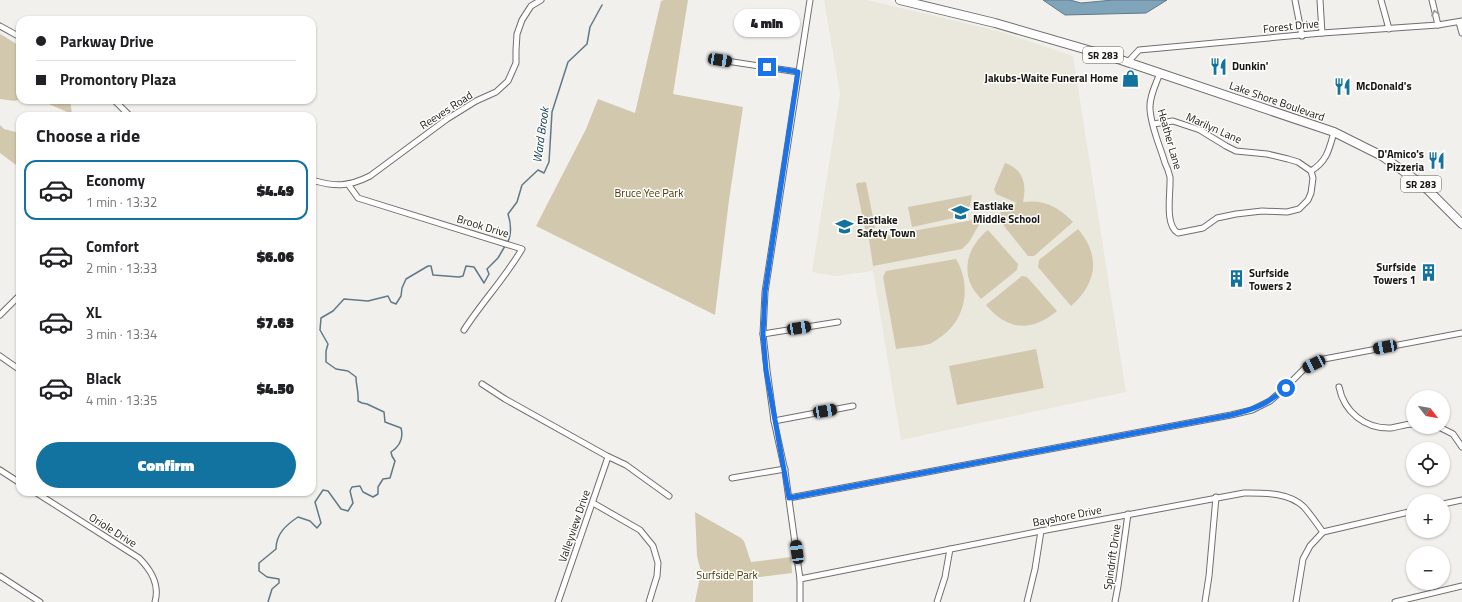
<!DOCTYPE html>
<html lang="en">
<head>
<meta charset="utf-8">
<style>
	:root { --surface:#fff; --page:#f2f2f2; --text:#202124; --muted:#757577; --line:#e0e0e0; --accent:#1272a0 }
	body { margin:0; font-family:"Titillium Web",sans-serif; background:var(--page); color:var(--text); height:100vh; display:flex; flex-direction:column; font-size:15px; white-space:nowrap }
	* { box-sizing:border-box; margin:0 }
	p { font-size:13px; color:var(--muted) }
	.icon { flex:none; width:22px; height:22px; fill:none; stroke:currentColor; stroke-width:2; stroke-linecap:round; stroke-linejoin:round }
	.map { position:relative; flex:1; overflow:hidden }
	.side { position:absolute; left:16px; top:112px; width:300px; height:384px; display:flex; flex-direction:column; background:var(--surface); border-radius:12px; box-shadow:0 1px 3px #0004 }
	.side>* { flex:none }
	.banner { position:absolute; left:16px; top:16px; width:300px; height:88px; border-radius:12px; box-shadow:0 1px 3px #0004; display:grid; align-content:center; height:88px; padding:0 20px; background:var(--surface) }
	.needle { width:26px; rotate:121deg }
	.controls { position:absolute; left:1406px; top:390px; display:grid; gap:8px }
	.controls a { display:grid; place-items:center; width:44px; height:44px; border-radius:50%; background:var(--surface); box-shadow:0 1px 3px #0004; font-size:20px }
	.end { position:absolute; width:18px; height:18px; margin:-9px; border:5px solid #1a73e8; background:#fff; box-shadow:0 0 0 2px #fff }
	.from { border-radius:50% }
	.bubble { position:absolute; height:28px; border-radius:14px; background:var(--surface); box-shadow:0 1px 3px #0004; font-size:13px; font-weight:800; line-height:28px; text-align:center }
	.car { position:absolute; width:12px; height:24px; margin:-12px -6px; border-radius:5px; box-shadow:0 0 3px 1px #0007; background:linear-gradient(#222 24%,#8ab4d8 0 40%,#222 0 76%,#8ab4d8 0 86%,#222 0) }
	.banner b { display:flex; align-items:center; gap:14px; height:38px; font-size:15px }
	.banner b+b { border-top:1px solid var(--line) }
	.banner i { width:10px; height:10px; background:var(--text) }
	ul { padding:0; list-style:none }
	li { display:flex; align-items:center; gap:12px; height:60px; margin:0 8px 6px; padding:0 12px; border:2px solid transparent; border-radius:12px }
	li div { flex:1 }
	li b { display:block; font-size:15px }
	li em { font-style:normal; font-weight:800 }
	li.on { border-color:var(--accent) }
	li>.icon { width:36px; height:36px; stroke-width:1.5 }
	h2 { padding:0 20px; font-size:18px; line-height:48px }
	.button { display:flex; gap:8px; margin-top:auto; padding:8px 20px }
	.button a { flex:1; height:46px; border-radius:24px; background:var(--accent); color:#fff; font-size:16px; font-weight:800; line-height:46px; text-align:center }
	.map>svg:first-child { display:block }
	.built { fill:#eae7dc }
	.green { fill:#d2c8ad }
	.water { fill:#80a4ba; stroke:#607988 }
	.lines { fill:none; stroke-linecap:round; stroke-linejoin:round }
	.stream { stroke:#607988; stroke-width:1.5 }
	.street-casing { stroke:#706f6c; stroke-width:7 }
	.primary-casing { stroke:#706f6c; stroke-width:10 }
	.street { stroke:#fff; stroke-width:5 }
	.primary { stroke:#fff; stroke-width:8 }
	.oneway { stroke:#969695 }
	.route { stroke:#1a73e8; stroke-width:5 }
	.labels { text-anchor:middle; stroke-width:3; stroke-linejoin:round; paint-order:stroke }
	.shield { fill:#fffefb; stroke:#5c5c59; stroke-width:1 }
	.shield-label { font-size:10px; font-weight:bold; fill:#161614 }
	.street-label { font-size:11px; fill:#161614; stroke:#fffefb }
	.poi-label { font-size:11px; font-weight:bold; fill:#161614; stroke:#fffefb; text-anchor:start }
	.park-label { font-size:11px; fill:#463707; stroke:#fffefb }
	.water-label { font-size:12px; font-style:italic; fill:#073850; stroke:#fffefb }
</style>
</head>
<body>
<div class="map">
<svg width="1462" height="602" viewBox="0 0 1462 602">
	<rect width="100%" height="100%" fill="#f2f0ed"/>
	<path class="built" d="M824,0H867L998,31L1073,56L1126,392L901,440L873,271L836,276L812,272L840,94Z"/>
	<g class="green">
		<path d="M664,0H688L673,94L743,107L729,200L715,315L536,226L586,129L598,99L635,113L661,1Z"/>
		<path d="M0,34L20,46V99L15,101L0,99Z"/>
		<path d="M32,100H70L72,114L44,102Z"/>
		<path d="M0,125L4,129L20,133V168L0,153Z"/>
		<path d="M1005,163C1023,169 1027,184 1023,202C1044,199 1059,207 1073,222L1034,256H1028L996,216L1008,207L1017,203L996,194L994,189Z"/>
		<path d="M866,182L875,228L867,230L865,229L856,185L857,183Z"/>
		<path d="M972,195L970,205L963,216L912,227L908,207Z"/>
		<path d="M973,220L980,223L969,242L962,249L873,266L869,239Z"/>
		<path d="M1078,229C1101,256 1097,283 1071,306L1038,267L1039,260Z"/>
		<path d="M988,230L1018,264L1017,270L981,299C978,295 974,291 972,287C961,266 971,243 988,230Z"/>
		<path d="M956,259C971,284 967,318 942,336C938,338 934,343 929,344C919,347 907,347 896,349L883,277L886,271Z"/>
		<path d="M1022,276L1027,277L1057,311C1031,332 1008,331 986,305Z"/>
		<path d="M1036,349L1044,388L957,405L949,366Z"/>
		<path d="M695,512L741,538L744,541L751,562L791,557L792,573L753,578V602H695L701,572L697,556Z"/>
	</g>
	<path class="water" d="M1043,0H1070L1081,3L1113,0H1167L1146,13L1065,15Z"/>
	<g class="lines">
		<g class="stream">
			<path d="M507,243C512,235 511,223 508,214L517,202L522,185L538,170L544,173L549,162L552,112L568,62L587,44L590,27L602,5"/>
			<path d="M268,602L272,589L279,583V579L267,577L259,571V563L276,549C276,534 286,525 298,517L310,521L317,528L321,523L315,502L323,490L328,491L341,509L348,511L353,503L350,491L352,487L360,486L363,492L373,497L378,494V487L383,479L390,478L395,461L392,456L391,452C400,446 404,439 401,428L385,422L384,412L367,404L362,403L358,401C359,392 356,386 356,377L348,371L336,369L326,362V351L328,344L320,330L321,318L333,311L344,299L368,301L388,296L391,302L396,304L401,296L402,288L406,279L428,266H431L433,275L459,277L463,276L466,266L474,267L484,283L489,274L487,269L498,258L505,246"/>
		</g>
		<defs>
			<g id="street">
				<path d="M1295,0L1302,36"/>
				<path d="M1320,0L1322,33"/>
				<path d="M1381,0L1389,29"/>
				<path d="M1432,0L1438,25"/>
				<path d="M1459,22L1462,33"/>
				<path d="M0,26L20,37"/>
				<path d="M720,60L798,72"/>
				<path d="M1127,63L1139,50L1322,33L1438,25L1462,21"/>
				<path d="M1160,73C1156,84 1149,97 1150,109C1151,127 1160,146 1165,163C1167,167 1169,173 1170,177C1171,192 1164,225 1178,233L1203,228L1217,218L1236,214L1262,211L1287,212L1299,209L1308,200L1311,193L1313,178L1311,171C1327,161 1329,150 1334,132"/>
				<path d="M114,100L130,116"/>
				<path d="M1153,124L1173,121L1200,130L1226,146L1236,151L1267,154L1288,159L1298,162L1311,171"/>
				<path d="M312,180C335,187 348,187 370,176L447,119L476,101L496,92L508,81L516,63V50L517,34L522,20L531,6L541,0"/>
				<path d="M348,184L358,198L522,249C505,278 482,302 464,330"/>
				<path d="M0,315L20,295"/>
				<path d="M763,334L838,322"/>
				<path d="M0,356L20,370"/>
				<path d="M482,384L505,399L607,456L626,465L669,496"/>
				<path d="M1339,387C1344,412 1365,429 1391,428C1398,427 1406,424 1413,424"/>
				<path d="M774,421L853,406"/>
				<path d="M1439,427L1453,434L1462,447"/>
				<path d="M0,470L20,483"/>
				<path d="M732,478L785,469"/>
				<path d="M35,492L139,558C151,570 160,584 155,602"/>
				<path d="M789,498L1231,415L1252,410L1270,401L1286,387L1304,369L1324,359L1462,333"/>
				<path d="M593,503L640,530L653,546L658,563L657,576L649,602"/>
				<path d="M1443,504L1462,500"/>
				<path d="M1323,532L1413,511"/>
				<path d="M0,576L40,602"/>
				<path d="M800,579L1041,531L1244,493C1264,493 1289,492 1304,507C1311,515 1317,524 1323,532"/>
				<path d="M558,602L608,457"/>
				<path d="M800,602V579L785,471L774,421L767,370L763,334L765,292L810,0"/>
				<path d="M937,602L945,577L950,549"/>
				<path d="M1027,602L1035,569L1041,531"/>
				<path d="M1115,602L1118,586L1128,514"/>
				<path d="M1205,602L1209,576L1216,497"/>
				<path d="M1296,602L1303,559L1310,546L1323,532"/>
				<path d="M1395,602L1462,586"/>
			</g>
			<path id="primary" d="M900,0L995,23L1112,57L1334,132L1382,156L1423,185L1462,224"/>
		</defs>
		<use href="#street" class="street-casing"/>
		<use href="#primary" class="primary-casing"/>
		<use href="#street" class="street"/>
		<use href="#primary" class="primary"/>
	</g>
	<defs><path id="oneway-chevron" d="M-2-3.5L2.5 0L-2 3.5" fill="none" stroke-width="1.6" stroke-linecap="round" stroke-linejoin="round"/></defs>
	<use class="oneway" href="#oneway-chevron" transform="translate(1435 13) rotate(-102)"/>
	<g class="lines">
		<path class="route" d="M767,67L798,72L765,292L763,334L766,370L789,498L1231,415C1256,409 1267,404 1286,388"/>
	</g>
	<defs>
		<symbol id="restaurant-bare" viewBox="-9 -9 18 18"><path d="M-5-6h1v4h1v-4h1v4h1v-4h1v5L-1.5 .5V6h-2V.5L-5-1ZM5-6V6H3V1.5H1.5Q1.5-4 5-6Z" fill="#1272a0" stroke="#fffefb" stroke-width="2.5" paint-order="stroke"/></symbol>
		<symbol id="shop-bare" viewBox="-9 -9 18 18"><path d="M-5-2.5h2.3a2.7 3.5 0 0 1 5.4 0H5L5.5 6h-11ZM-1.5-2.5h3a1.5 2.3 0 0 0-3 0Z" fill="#1272a0" stroke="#fffefb" stroke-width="2.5" paint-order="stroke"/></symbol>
		<symbol id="school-bare" viewBox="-9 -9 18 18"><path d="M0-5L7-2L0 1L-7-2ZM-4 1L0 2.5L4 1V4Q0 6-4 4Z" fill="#1272a0" stroke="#fffefb" stroke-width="2.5" paint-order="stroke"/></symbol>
		<symbol id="building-bare" viewBox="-9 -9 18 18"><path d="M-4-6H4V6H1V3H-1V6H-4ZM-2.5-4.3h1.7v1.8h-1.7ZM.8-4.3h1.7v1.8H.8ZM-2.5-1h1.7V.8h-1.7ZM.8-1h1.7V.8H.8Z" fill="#1272a0" stroke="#fffefb" stroke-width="2.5" paint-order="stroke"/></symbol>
	</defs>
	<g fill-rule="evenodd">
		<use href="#restaurant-bare" x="1206" y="54" width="25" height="25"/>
		<use href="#shop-bare" x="1118" y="66" width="25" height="25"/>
		<use href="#restaurant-bare" x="1330" y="74" width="25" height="25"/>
		<use href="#restaurant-bare" x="1424" y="148" width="25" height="25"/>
		<use href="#school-bare" x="948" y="200" width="25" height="25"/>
		<use href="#school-bare" x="832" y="214" width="25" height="25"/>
		<use href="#building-bare" x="1416" y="260" width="25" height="25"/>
		<use href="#building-bare" x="1224" y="266" width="25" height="25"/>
	</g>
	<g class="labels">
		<g class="shield">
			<rect x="1083" y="47" width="40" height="16" rx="3"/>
			<rect x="1401" y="176" width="40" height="16" rx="3"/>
		</g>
		<g class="shield-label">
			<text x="1103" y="59">SR 283</text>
			<text x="1421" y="188">SR 283</text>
		</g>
		<g class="street-label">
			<text transform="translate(1291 26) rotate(-6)" y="4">Forest Drive</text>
			<text transform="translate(1277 101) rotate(19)" y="4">Lake Shore Boulevard</text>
			<text transform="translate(446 110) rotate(-33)" y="4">Reeves Road</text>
			<text transform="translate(1214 128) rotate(24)" y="4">Marilyn Lane</text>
			<text transform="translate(1170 139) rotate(74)" y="4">Heather Lane</text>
			<text transform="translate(483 226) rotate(17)" y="4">Brook Drive</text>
			<text transform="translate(1067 516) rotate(-11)" y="4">Bayshore Drive</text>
			<text transform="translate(574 526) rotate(-71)" y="4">Valleyview Drive</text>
			<text transform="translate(113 530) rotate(32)" y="4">Oriole Drive</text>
			<text transform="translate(1112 557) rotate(-82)" y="4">Spindrift Drive</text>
		</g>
		<g class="poi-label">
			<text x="1232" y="70">Dunkin'</text>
			<text x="1118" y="82" text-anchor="end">Jakubs-Waite Funeral Home</text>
			<text x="1356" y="90">McDonald's</text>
			<text x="1424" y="158" text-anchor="end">D'Amico's<tspan x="1424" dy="13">Pizzeria</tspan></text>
			<text x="973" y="210">Eastlake<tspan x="973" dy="13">Middle School</tspan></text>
			<text x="857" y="224">Eastlake<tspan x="857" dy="13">Safety Town</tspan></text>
			<text x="1416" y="271" text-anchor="end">Surfside<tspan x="1416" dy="13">Towers 1</tspan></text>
			<text x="1249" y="277">Surfside<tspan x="1249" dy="13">Towers 2</tspan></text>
		</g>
		<g class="park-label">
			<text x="649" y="197">Bruce Yee Park</text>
			<text x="727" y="579">Surfside Park</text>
		</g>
		<g class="water-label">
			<text transform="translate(541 135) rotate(-82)" y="4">Ward Brook</text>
		</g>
	</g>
</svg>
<div class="controls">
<a><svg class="needle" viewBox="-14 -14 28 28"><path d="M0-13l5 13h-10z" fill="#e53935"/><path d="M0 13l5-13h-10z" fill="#757577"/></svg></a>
<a><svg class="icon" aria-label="locate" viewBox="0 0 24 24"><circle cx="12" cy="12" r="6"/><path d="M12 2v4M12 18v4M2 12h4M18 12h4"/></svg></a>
<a>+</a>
<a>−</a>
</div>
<i class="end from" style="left:1286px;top:388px"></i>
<i class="end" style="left:767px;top:67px"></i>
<div class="bubble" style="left:734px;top:9px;width:66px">4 min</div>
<i class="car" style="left:720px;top:60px;rotate:99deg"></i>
<i class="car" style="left:799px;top:328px;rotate:81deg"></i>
<i class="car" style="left:1385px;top:347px;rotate:259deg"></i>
<i class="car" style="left:1314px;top:364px;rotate:243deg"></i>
<i class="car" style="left:825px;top:411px;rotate:80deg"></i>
<i class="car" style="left:797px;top:552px;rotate:352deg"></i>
<div class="banner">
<b><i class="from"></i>Parkway Drive</b>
<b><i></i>Promontory Plaza</b>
</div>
<section class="side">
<h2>Choose a ride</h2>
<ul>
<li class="on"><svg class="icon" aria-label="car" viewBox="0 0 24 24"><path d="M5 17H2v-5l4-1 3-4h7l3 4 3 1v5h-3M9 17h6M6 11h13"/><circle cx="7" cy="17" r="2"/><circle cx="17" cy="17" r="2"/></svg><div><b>Economy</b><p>1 min · 13:32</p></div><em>$4.49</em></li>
<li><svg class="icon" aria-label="car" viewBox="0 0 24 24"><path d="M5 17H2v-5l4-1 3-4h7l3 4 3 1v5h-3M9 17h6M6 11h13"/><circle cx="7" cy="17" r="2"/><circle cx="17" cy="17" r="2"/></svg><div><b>Comfort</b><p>2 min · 13:33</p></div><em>$6.06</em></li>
<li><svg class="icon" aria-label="car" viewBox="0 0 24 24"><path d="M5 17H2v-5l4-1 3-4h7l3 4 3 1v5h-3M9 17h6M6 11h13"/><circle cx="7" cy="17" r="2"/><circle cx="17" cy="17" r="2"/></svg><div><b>XL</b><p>3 min · 13:34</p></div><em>$7.63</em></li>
<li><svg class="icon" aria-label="car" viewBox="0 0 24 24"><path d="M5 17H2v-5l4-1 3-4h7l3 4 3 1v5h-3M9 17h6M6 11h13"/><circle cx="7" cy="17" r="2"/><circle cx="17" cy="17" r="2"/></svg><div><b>Black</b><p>4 min · 13:35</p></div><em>$4.50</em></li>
</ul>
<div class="button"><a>Confirm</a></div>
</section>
</div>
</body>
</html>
